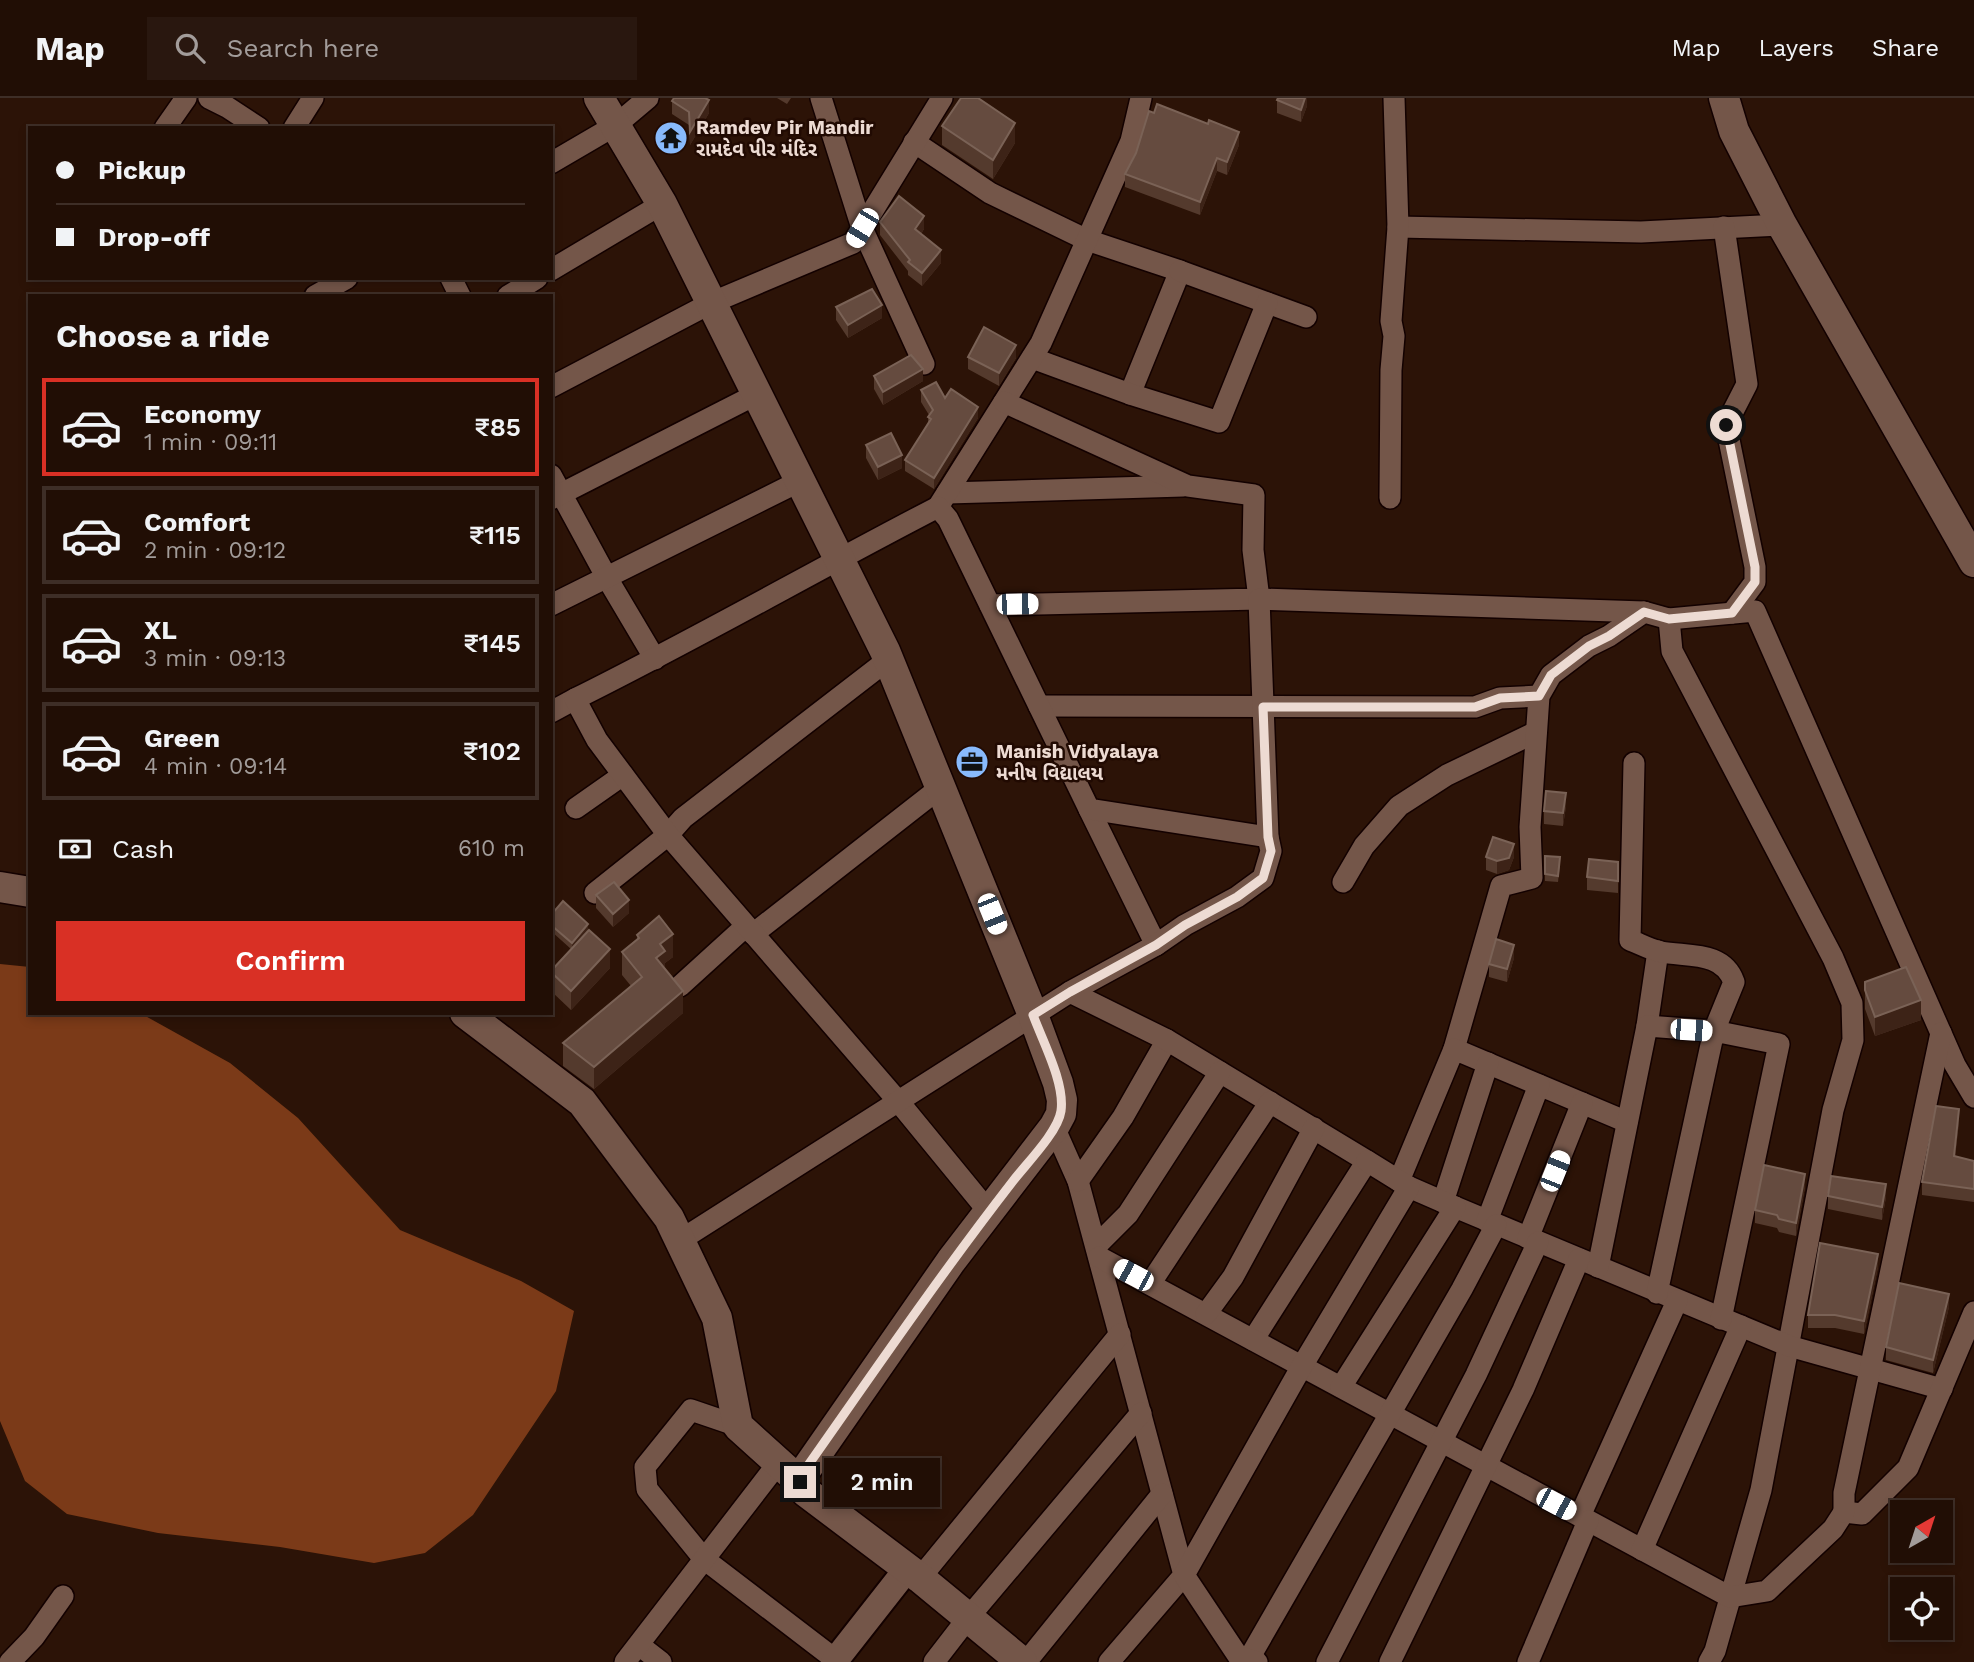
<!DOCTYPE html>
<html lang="en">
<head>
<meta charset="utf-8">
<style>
	:root { --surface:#210e05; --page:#29170f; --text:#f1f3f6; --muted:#a29c9a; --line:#3e2e27; --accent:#d93025 }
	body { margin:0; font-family:"Work Sans","Noto Sans Gujarati",sans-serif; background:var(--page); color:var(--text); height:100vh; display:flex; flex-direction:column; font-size:26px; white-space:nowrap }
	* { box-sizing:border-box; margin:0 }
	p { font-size:23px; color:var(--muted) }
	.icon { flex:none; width:38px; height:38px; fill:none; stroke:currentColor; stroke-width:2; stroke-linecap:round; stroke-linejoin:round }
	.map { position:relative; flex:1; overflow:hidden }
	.details { position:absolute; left:28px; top:196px; width:525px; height:721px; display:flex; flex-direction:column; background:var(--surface); border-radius:0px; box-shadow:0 4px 10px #0003,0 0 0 2px var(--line) }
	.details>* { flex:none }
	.top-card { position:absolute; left:28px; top:28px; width:525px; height:154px; border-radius:0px; box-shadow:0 4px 10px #0003,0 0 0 2px var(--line); display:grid; align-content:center; height:154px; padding:0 28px; background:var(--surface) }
	.needle { width:46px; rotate:39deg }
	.buttons { position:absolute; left:1890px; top:1402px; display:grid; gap:14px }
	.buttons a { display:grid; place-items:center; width:63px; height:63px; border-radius:0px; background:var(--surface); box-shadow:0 4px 10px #0003,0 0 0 2px var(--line); font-size:35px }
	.end { position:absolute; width:32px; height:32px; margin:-16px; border:9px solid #eddbd3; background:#111; box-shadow:0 0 0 4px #111 }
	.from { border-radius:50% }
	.bubble { position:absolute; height:49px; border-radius:0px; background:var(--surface); box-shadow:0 4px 10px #0003,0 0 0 2px var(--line); font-size:23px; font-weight:600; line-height:49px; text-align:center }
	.car { position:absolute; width:21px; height:42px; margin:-21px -10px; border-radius:9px; box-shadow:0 0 5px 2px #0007; background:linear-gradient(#fff 24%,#345 0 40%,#fff 0 76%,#345 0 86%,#fff 0) }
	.top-card b { display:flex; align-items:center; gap:24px; height:66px; font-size:26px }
	.top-card b+b { border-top:2px solid var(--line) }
	.top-card i { width:18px; height:18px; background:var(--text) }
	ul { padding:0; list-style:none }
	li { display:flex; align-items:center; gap:21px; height:98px; margin:0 14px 10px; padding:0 14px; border:4px solid var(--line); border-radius:0px }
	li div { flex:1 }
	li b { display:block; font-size:26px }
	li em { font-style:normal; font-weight:600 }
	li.active { border-color:var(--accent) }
	li>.icon { width:63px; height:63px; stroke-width:1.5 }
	h2 { padding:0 28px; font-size:32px; line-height:84px }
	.pay { display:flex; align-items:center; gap:18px; height:77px; padding:0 28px; font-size:26px }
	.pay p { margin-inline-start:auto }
	.cta { display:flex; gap:14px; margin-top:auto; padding:14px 28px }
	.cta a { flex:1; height:80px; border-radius:0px; background:var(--accent); color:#fff; font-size:28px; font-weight:600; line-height:80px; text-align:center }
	header { display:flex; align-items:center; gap:42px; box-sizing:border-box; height:98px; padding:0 35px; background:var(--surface); border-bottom:2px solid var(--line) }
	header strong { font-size:33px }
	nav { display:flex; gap:38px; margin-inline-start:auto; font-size:24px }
	.search { width:490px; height:63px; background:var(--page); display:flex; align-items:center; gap:18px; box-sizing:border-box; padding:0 24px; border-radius:0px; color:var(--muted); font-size:26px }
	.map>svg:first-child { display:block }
	.water { fill:#7b3a18 }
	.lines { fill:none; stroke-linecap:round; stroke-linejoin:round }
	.minor-casing { stroke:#130100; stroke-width:24 }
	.tertiary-casing { stroke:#130100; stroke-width:30 }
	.secondary-casing { stroke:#130100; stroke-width:33 }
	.minor { stroke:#745649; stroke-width:21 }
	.tertiary { stroke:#745649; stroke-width:26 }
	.secondary { stroke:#745649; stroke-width:30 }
	.wall { fill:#543a2d }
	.shaded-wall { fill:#3d2317 }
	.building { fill:#654b3f; stroke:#7a6256; stroke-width:2 }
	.route { stroke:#eddbd3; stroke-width:9 }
	.labels { text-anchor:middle; stroke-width:5; stroke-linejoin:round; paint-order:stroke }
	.poi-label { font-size:19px; font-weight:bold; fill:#eddbd3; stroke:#210a02; text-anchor:start }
</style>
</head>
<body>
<header>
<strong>Map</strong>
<div class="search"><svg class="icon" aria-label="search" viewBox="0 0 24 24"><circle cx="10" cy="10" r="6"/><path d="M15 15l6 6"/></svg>Search here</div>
<nav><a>Map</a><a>Layers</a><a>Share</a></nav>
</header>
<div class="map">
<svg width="1974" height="1564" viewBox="0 0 1974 1564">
	<rect width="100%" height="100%" fill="#2c1307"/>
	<path class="water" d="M0,866L30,869V915H140L230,965L298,1020L400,1132L521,1183L574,1213L556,1293L473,1417L425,1455L374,1465L280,1449L158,1435L67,1416L25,1383L0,1323Z"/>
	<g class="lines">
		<defs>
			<g id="minor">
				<path d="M209,0L227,9L259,30"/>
				<path d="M821,0L862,130L924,266"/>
				<path d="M165,30L186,0"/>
				<path d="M294,30L313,0"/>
				<path d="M914,44L990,95L1087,142L1180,173L1130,296"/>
				<path d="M551,65L616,27L648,0"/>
				<path d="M1398,129L1641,134L1782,127"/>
				<path d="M1724,129L1747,286L1726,327L1755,469V484L1732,515"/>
				<path d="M551,172L662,106"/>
				<path d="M1180,173L1306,219"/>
				<path d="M451,180L460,198"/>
				<path d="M315,198L347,180"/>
				<path d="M508,198L537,180"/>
				<path d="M1032,260L1130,296L1219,324L1267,205"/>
				<path d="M551,289L711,205L853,145L942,0"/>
				<path d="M551,377L607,480L655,561"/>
				<path d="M947,395L1183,388"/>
				<path d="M1390,400L1391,272L1394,238L1391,223L1398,129L1394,0"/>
				<path d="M551,401L757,296"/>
				<path d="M938,409L1041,245L1131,43L1141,0"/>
				<path d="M551,507L800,383"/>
				<path d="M990,507L1259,501L1253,452L1254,397L1188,388L1004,304"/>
				<path d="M1669,521L1672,553L1833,860L1852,905L1853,942L1833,1012L1761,1392L1715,1553L1709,1564"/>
				<path d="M1039,608L1475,609L1500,600L1539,598"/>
				<path d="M551,614L575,601"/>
				<path d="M576,710L623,677"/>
				<path d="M1089,711L1156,847"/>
				<path d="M1343,784L1364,748L1399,708L1447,677L1536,634"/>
				<path d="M595,795L668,737L683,720L889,561"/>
				<path d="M753,836L941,689"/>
				<path d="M680,888L746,828"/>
				<path d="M1070,894L1156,847L1185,827L1237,799L1263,780L1271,753L1268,739"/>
				<path d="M1647,928L1658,853"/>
				<path d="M1454,951L1501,788L1532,780L1530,729L1539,598L1551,577L1589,548L1609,538L1644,514L1669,521L1755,513L1955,967L1974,999"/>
				<path d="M1054,1029L1078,1083L1184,1477L1109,1564"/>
				<path d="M1078,1083L1123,1019L1167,942"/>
				<path d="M1399,1083L1454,951L1627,1024"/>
				<path d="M1443,1104L1488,965"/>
				<path d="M1455,1109L1789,1248L1942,1291"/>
				<path d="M989,1114L898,1003L668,737L597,642L575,601C698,540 816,472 938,409L948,421L1089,711L1268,739L1259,501L1644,514"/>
				<path d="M1487,1123L1539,987"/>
				<path d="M1528,1140L1582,1005"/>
				<path d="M679,1143L1070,894L1167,942L1367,1063L1253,1242"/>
				<path d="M1096,1148L1128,1116L1220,974"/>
				<path d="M1099,1159L1730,1499L1767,1493L1833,1431L1844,1414L1862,1416L1908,1370L1974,1214"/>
				<path d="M1598,1169L1647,928L1714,933L1734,884C1723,853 1689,859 1661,854C1651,852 1640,846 1630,842L1634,665"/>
				<path d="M1150,1186L1270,1004"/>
				<path d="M1657,1195L1714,933L1779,946L1721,1221"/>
				<path d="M1206,1216L1233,1179L1314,1030"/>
				<path d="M1341,1289L1455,1109L1409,1089"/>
				<path d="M738,1328L691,1312L645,1369L647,1391L704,1461L836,1562"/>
				<path d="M1844,1414V1395L1941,935"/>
				<path d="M1580,1418L1677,1203"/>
				<path d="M1642,1452L1741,1228"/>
				<path d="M920,1480L1120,1236"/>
				<path d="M639,1547L661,1564"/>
				<path d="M10,1564L34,1539L63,1498"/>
				<path d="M625,1564L779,1364"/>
				<path d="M934,1564L968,1520L1141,1315"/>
				<path d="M1026,1564L1162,1396"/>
				<path d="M1247,1564L1462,1191L1496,1127"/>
				<path d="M1257,1564L1238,1558L1184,1477L1302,1268L1409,1089L1367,1063"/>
				<path d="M1327,1564L1476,1277L1538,1144"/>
				<path d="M1390,1564L1523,1292L1579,1161"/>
				<path d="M1528,1564L1588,1423"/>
			</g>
			<path id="tertiary" d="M834,1564L907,1471"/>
			<g id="secondary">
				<path d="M599,0L662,106L885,553L1033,917L1058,985L1062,1002L1061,1016L1054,1029L951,1163L805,1373L800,1384L806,1394L920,1480L1022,1564"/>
				<path d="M1724,0L1734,33L1782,127L1974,464"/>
				<path d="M0,789L30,794"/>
				<path d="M465,915L582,1004L669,1120L717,1220L738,1328L800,1384"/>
			</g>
		</defs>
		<use href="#minor" class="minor-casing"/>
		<use href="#tertiary" class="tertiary-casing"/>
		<use href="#secondary" class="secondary-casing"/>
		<use href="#minor" class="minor"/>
		<use href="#tertiary" class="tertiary"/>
		<use href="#secondary" class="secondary"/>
	</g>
	<g class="wall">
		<path d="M777,0H791L787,6Z"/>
		<path d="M1307,0V8L1301,24L1277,15V2Z"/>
		<path d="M672,3L709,15L690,47L689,27L672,16Z"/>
		<path d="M942,28L1015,45L993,81L942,47Z"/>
		<path d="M1239,47L1227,77L1217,73L1200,117L1125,89V76Z"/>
		<path d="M880,124L924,131L921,136L941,165L922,188L908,177V173L880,137Z"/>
		<path d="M836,209L882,220L848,240L836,222Z"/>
		<path d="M968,259L1016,260L999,288L968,271Z"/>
		<path d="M874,278L923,283L883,307L874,291Z"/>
		<path d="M921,292L945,300L978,320L934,391L905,373V362L928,326V319L929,317L921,304Z"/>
		<path d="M866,347L902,370L878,382L866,360Z"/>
		<path d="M1566,708L1563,728L1544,726V713Z"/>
		<path d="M1545,758L1560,766L1558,784L1545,783Z"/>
		<path d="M1486,759H1514L1509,772L1497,776L1486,772Z"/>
		<path d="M1618,764V795L1587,792V779Z"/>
		<path d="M596,797L629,815L613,829L596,810Z"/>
		<path d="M551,817L588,832L610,870L571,912L551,893V873L571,851L551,833Z"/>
		<path d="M637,837L673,859L665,865V870L683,915L594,991L563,968V945L631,888L622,877V854L637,842Z"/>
		<path d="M1514,860L1507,884L1489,879V866Z"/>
		<path d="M1865,884L1921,922L1875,938L1865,911Z"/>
		<path d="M1959,1024L1955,1059L1974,1063V1104L1922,1097V1084Z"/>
		<path d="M1805,1089L1796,1138L1779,1134L1777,1130L1755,1125V1112Z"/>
		<path d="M1828,1098L1886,1099L1882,1122L1828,1111Z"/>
		<path d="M1878,1169L1864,1236L1835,1230H1808V1217Z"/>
		<path d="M1949,1209L1933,1275L1886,1262V1249Z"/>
	</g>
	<g class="shaded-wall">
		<path d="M1305,0H1307V8L1301,24V12Z"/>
		<path d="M709,2V15L690,47V34Z"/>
		<path d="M1015,25V45L993,81V62Z"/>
		<path d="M1239,34V47L1227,77V64Z"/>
		<path d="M1217,60V73L1200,117V104Z"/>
		<path d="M924,118V131L915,144V131Z"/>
		<path d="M941,152V165L922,188V175Z"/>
		<path d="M882,207V220L848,240V227Z"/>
		<path d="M1016,247V260L999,288V275Z"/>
		<path d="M923,271V283L883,307V294Z"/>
		<path d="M978,309V320L934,391V380Z"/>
		<path d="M902,357V370L878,382V369Z"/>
		<path d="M1566,695V708L1563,728V715Z"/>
		<path d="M1514,746V759L1509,772L1497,776V763Z"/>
		<path d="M629,802V815L613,829V816Z"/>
		<path d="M588,826V832L572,851V845Z"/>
		<path d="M673,836V859L665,865V876L656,860L660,846Z"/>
		<path d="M1514,847V860L1507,884V871Z"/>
		<path d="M610,851V870L571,912V893Z"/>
		<path d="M683,893V915L594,991V969Z"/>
		<path d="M1921,902V922L1875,938V919Z"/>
		<path d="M1959,1011V1024L1954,1071V1058Z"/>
		<path d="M1805,1076V1089L1796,1138V1125Z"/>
		<path d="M1886,1086V1099L1882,1122V1109Z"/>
		<path d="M1878,1156V1169L1864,1236V1223Z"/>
		<path d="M1949,1196V1209L1933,1275V1262Z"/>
	</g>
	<g class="building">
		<path d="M674,0H705L709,2L690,34L689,14L672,3Z"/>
		<path d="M961,0H978L1015,25L993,62L942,28Z"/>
		<path d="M1278,0H1305L1301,12L1277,2Z"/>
		<path d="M1157,6L1208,26L1209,22L1239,34L1227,64L1217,60L1200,104L1125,76L1136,55L1149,13L1154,15Z"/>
		<path d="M899,98L924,118L915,131L941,152L922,175L908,164L910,162L880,124Z"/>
		<path d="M872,191L882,207L848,227L836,209Z"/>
		<path d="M984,229L1016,247L999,275L968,259Z"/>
		<path d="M911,257L923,271L883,294L874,278Z"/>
		<path d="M936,284L945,300L951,291L978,309L934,380L905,362L931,321L928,319L933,312L921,292Z"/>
		<path d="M891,335L902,357L878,369L866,347Z"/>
		<path d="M1546,693L1566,695L1563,715L1544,713Z"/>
		<path d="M1493,739L1514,746L1509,760L1497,763L1486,759Z"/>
		<path d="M1545,758L1560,759L1558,778L1545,776Z"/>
		<path d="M1589,761L1618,764V783L1587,779Z"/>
		<path d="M614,784L629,802L613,816L596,797Z"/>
		<path d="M563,803L588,826L572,845L551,827V817Z"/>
		<path d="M659,818L673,836L660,846L665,853L656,860L683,893L594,969L563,945L642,879L622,854L639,840L637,837Z"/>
		<path d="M589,832L610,851L571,893L551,874V873Z"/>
		<path d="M1496,841L1514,847L1507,871L1489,866Z"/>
		<path d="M1906,869L1921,902L1875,919L1865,892V884Z"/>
		<path d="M1936,1008L1959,1011L1954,1058L1974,1063V1091L1922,1084Z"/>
		<path d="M1764,1067L1805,1076L1796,1125L1779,1121L1777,1117L1755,1112Z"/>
		<path d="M1831,1078L1886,1086L1882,1109L1828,1098Z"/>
		<path d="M1820,1145L1878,1156L1864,1223L1835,1217H1808Z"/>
		<path d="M1899,1185L1949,1196L1933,1262L1886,1249Z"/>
	</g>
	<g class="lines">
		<path class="route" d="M800,1384L804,1373C873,1275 940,1177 1013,1083C1026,1066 1058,1034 1061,1013C1065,985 1043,944 1033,917L1070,894L1156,847L1185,827L1237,799L1263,780L1271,753L1268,739L1263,609H1475L1500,600L1539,598L1551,577L1589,548L1609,538L1644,514L1669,521L1732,515L1755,484V469L1726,327"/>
	</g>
	<defs>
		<symbol id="temple-disc" viewBox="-11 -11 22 22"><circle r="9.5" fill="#88bafc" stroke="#210a02"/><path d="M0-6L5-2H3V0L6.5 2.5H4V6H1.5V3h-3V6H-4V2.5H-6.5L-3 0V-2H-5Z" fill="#111"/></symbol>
		<symbol id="office-disc" viewBox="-11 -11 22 22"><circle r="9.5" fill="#88bafc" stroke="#210a02"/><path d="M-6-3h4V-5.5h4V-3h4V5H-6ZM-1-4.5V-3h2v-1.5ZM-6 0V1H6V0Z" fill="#111"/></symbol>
	</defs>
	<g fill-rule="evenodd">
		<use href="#temple-disc" x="652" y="21" width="38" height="38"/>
		<use href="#office-disc" x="953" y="645" width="38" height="38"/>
	</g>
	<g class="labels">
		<g class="poi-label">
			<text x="696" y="36">Ramdev Pir Mandir<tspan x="696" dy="22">રામદેવ પીર મંદિર</tspan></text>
			<text x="996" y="660">Manish Vidyalaya<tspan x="996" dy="22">મનીષ વિદ્યાલય</tspan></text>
		</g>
	</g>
</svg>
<div class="buttons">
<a><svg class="needle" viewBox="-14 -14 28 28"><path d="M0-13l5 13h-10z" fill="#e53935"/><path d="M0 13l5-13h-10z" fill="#a29c9a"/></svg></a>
<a><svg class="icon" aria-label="locate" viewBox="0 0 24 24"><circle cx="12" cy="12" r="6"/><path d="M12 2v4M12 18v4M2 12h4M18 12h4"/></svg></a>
</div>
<i class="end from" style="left:1726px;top:327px"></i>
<i class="end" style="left:800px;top:1384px"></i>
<div class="bubble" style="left:824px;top:1360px;width:116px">2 min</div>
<i class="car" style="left:862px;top:130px;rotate:211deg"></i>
<i class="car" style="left:1017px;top:506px;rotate:89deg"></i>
<i class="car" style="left:992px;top:816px;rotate:158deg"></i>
<i class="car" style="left:1691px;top:932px;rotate:94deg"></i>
<i class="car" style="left:1555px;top:1073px;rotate:22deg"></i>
<i class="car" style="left:1133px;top:1177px;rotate:298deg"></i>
<i class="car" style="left:1556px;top:1406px;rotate:118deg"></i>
<div class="top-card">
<b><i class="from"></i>Pickup</b>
<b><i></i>Drop-off</b>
</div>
<section class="details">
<h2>Choose a ride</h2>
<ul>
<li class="active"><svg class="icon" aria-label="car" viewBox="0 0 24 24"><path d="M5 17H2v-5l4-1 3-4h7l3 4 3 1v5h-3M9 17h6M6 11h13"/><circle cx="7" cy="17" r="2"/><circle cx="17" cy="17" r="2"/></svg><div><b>Economy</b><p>1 min · 09:11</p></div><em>₹85</em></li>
<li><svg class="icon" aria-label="car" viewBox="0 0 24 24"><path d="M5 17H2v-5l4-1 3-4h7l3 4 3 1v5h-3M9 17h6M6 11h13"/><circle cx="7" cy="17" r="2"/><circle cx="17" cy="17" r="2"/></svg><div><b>Comfort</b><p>2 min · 09:12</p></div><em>₹115</em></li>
<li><svg class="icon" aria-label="car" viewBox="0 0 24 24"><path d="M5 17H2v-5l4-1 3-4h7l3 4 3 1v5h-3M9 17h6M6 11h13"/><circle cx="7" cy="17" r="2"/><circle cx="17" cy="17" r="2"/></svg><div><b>XL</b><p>3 min · 09:13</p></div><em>₹145</em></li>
<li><svg class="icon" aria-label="car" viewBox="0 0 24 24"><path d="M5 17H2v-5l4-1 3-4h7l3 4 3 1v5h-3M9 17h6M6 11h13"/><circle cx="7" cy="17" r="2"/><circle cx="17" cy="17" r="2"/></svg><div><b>Green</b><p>4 min · 09:14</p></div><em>₹102</em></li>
</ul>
<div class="pay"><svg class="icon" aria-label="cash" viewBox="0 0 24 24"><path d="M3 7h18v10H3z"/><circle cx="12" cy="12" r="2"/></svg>Cash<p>610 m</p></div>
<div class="cta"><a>Confirm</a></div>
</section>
</div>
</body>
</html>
